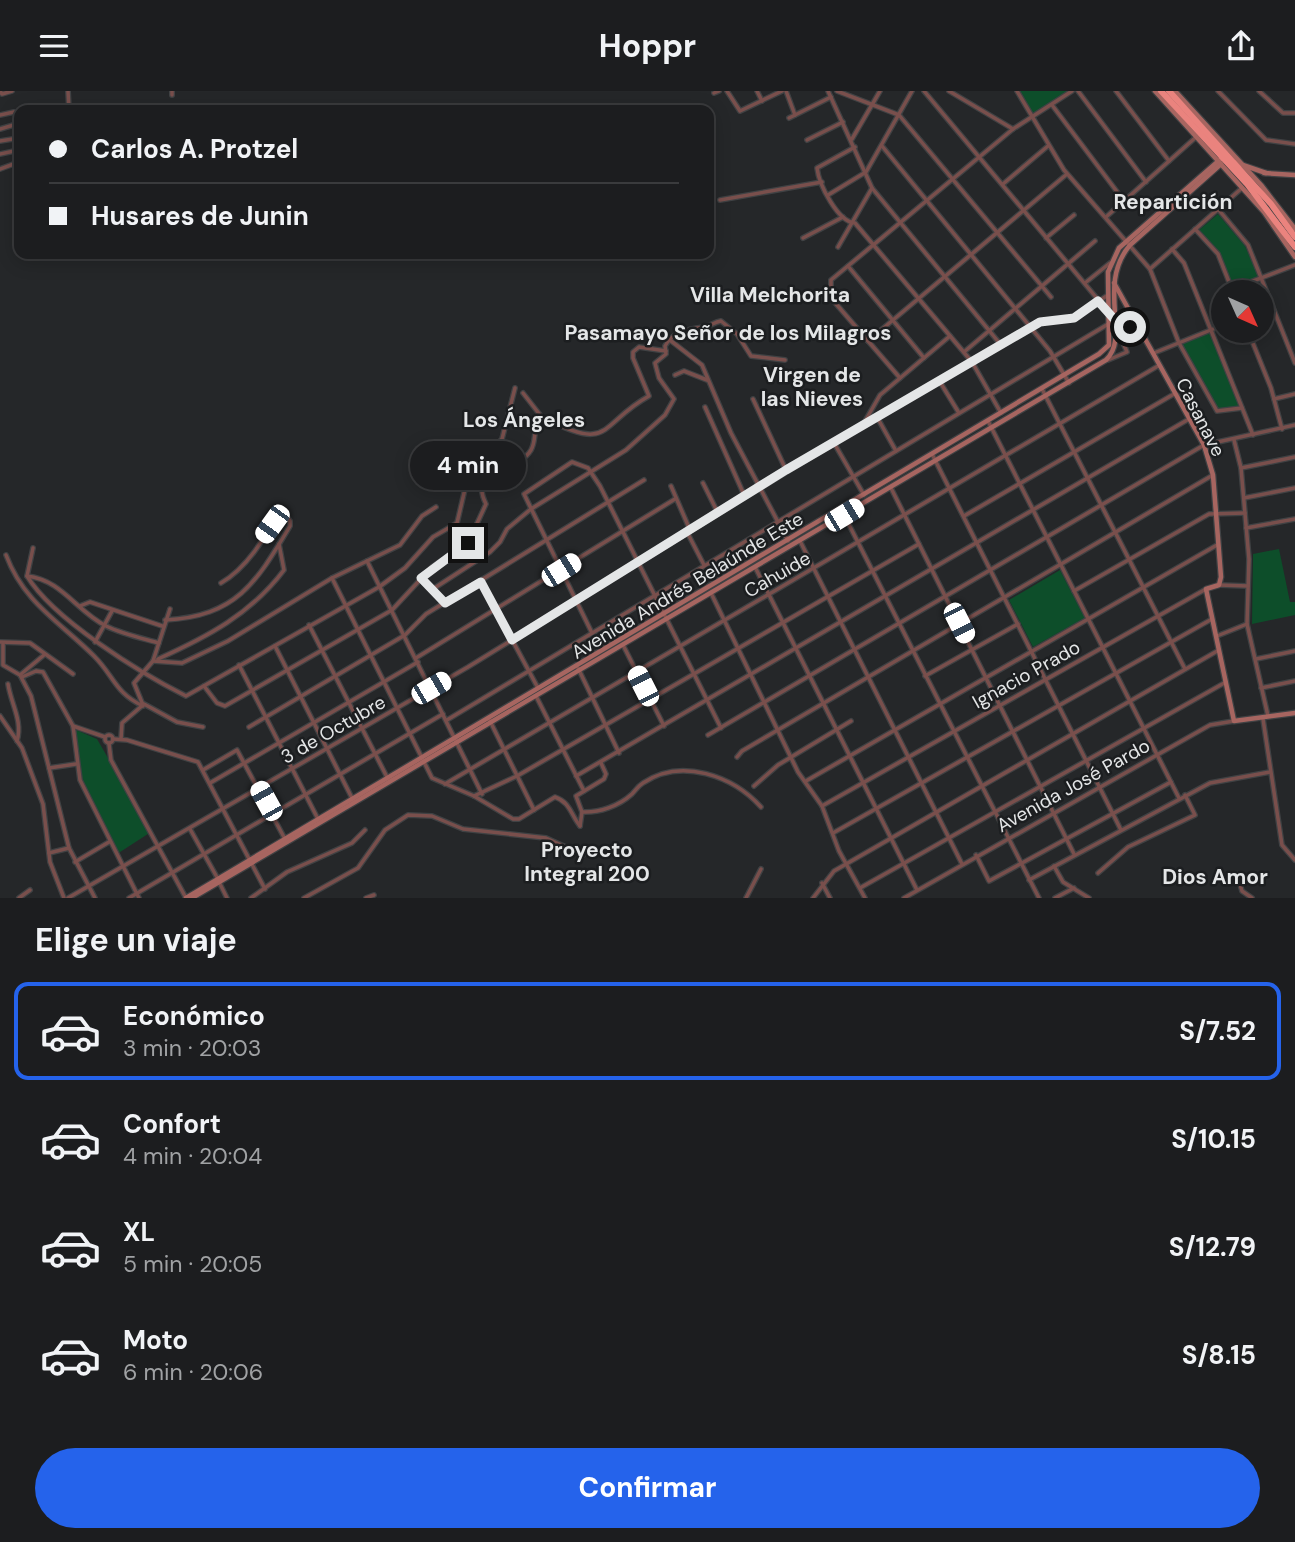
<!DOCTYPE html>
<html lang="es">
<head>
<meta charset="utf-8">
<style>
	:root { --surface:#1c1d1f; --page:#292a2c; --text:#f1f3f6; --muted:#a0a2a4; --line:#3a3b3d; --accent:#2563eb }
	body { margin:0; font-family:"DM Sans",sans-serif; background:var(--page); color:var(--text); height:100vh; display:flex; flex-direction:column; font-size:26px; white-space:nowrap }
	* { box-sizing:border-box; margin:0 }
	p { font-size:23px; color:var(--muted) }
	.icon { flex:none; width:38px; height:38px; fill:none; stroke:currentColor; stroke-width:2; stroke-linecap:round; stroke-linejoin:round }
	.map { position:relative; height:807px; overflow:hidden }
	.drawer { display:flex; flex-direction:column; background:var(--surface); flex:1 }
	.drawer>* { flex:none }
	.hud { position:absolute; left:14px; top:14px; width:700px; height:154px; border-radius:14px; box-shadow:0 4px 18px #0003,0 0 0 2px var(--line); display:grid; align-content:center; height:154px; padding:0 35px; background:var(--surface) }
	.needle { width:46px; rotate:135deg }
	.fabs { position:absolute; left:1211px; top:189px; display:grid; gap:14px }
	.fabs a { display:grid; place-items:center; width:63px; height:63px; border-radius:50%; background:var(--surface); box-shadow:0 4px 18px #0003,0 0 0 2px var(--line); font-size:35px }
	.end { position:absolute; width:32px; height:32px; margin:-16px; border:9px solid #e4e6e7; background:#111; box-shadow:0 0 0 4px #111 }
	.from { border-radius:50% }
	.bubble { position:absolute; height:49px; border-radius:24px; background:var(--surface); box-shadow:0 4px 18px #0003,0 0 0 2px var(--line); font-size:23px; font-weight:700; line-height:49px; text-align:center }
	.car { position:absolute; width:21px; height:42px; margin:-21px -10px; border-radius:9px; box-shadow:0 0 5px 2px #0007; background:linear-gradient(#fff 24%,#345 0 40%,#fff 0 76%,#345 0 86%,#fff 0) }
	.hud b { display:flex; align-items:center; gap:24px; height:66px; font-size:26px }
	.hud b+b { border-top:2px solid var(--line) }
	.hud i { width:18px; height:18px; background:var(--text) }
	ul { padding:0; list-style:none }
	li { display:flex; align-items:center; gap:21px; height:98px; margin:0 14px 10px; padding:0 21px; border:4px solid transparent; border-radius:14px }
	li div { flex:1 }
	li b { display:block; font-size:26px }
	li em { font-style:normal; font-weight:700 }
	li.active { border-color:var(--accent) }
	li>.icon { width:63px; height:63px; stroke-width:1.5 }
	h2 { padding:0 35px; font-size:32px; line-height:84px }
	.action { display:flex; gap:14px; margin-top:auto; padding:14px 35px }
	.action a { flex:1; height:80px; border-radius:42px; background:var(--accent); color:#fff; font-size:28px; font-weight:700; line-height:80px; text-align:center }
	header { display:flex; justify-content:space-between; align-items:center; height:91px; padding:0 35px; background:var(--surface); font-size:32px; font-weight:700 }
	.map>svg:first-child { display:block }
	.green { fill:#0d4e2a }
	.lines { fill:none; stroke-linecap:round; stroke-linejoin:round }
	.street-casing { stroke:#404244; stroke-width:6 }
	.secondary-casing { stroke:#404244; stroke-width:7 }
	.highway-casing { stroke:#404244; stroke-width:9 }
	.street { stroke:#794f4c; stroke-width:3.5 }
	.secondary { stroke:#a76560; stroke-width:4.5 }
	.highway { stroke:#ea837e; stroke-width:6 }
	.route { stroke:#e4e6e7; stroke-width:9 }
	.labels { text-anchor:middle; stroke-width:5; stroke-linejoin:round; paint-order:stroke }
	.street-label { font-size:19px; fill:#e4e6e7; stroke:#1c1e20 }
	.neighbourhood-label { font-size:21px; font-weight:bold; fill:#e4e6e7; stroke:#1c1e20 }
</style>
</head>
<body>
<header><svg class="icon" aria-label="menu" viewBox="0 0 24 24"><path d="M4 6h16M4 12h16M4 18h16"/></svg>Hoppr<svg class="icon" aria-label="share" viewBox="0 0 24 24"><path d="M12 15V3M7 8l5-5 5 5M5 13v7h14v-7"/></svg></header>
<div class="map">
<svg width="1295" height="807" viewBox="0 0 1295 807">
	<rect width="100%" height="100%" fill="#252729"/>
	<g class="green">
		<path d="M1019,0H1068L1033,25Z"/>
		<path d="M1218,123L1245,155L1259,186L1233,195L1218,159L1199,139Z"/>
		<path d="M1210,242L1240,315L1218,318L1182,253Z"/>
		<path d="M1279,458L1290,511H1295V524L1252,533L1253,463Z"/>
		<path d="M1060,479L1085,527L1033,556L1009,509Z"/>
		<path d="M74,638L97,648L151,741L117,763L80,689Z"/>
	</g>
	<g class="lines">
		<defs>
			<g id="street">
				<path d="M0,0L2,3L12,0"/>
				<path d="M68,0L69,19"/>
				<path d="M727,0L740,20L782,0"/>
				<path d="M757,0L762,10"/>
				<path d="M786,0L795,24"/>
				<path d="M828,0L872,97L1001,254"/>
				<path d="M837,0L899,24L1051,206"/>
				<path d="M949,0L1013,38"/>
				<path d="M1017,0L1064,79L1150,178L1179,252L1217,320L1242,317"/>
				<path d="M1078,0L1146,91"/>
				<path d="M1116,0L1169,70"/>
				<path d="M1218,0L1266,49L1295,53"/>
				<path d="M1259,0L1283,22H1295"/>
				<path d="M714,2L719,0"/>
				<path d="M172,4V0"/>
				<path d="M1052,14L1124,110"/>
				<path d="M0,24L14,21"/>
				<path d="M789,27L831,6"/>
				<path d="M0,38L17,33"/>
				<path d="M852,48L880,0"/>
				<path d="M807,49L843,31"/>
				<path d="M0,50L19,47"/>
				<path d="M882,55L1050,260L1069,292"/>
				<path d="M855,56L817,77C819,94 838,131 855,132L972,271L1001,322"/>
				<path d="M0,63L19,59"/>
				<path d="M0,78L19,71"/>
				<path d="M1003,93L1048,55"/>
				<path d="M828,104L866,81L912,0"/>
				<path d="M720,109L822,91"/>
				<path d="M1218,118L1248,154L1295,272"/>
				<path d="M1106,126L1195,47"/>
				<path d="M1195,138L1218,163L1233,201"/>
				<path d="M803,147L843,126"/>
				<path d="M1046,147L1074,124"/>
				<path d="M838,156L872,97"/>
				<path d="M1172,158L1184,172L1253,344"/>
				<path d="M848,175L924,267"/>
				<path d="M1150,178L1242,97"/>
				<path d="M1085,192L1110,172"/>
				<path d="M1232,198L1295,174"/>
				<path d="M657,239L702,274L731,342L788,450"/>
				<path d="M1248,240L1271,297L1282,338"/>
				<path d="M1119,242L1130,236"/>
				<path d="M868,250L1067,83"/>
				<path d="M964,261L1095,150"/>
				<path d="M1154,262L1223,234"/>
				<path d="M1108,269L1127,261L1119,242H1116"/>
				<path d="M675,284L684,280L707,289"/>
				<path d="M900,287L831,207V189L1013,38L1072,0"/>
				<path d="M940,291L959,322"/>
				<path d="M1042,298L1185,578"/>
				<path d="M523,302L544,329"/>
				<path d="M753,308L786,379"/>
				<path d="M1274,308L1295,303"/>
				<path d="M705,316L745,406"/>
				<path d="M877,326L896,360"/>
				<path d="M988,330L1179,707"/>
				<path d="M864,332L880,304L950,245"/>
				<path d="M1234,349L1241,377L1249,468L1247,533L1268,625"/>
				<path d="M834,352L864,404"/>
				<path d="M487,363L504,377"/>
				<path d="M932,363L1121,739"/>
				<path d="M1241,377L1295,366"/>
				<path d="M703,392L718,422"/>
				<path d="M671,395L690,439"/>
				<path d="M891,397L1074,763"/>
				<path d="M1244,407L1295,397"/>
				<path d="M841,418L1039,807"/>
				<path d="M964,425L1174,303"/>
				<path d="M1246,437L1295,428"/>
				<path d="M687,441L704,474"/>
				<path d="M800,450L962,773"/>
				<path d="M33,457L27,485C53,528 140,582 186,605L379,496L405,477L433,446L457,432L469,381L502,348L515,297"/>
				<path d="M6,464C24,512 60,531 94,565C114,585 115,602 143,615"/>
				<path d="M367,470L482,703"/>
				<path d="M755,476L917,799"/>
				<path d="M27,485C62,489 76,520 106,535C122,543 141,547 159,552"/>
				<path d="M332,487L432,687L474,705L513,728H519L555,706C570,711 571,724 580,735"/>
				<path d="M421,487L445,512"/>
				<path d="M481,491L538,597"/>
				<path d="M1219,494L1248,495"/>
				<path d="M433,498L490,461L500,451L507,438L531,418L626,359L665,324L674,308L659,287L655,272L666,263L665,255C673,240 690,238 704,236C711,235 714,231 721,230L737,243L751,265L785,269"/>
				<path d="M1074,500L1209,423L1245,422"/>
				<path d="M711,502L798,681L822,715L839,760L865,807"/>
				<path d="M80,515L90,511L162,535"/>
				<path d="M165,529C237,525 256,492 290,435V430L281,417L276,420C268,446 245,478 221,492"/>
				<path d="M309,534L388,688"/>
				<path d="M592,542L524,403L572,371L588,377L600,395L721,637"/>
				<path d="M1217,545L1247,533"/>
				<path d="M0,551L30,552L73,583"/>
				<path d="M95,551L112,520"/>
				<path d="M3,553V574L20,584L31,605L69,757L95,807"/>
				<path d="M623,554L664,635"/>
				<path d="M275,555L353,709"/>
				<path d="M416,567L675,408"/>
				<path d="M158,568C207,546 251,523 284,479L279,453"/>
				<path d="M1256,568L1295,560"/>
				<path d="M153,570L182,572L228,550L332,487L400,454L422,425L436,416"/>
				<path d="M239,574L318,728"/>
				<path d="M578,577L619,662"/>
				<path d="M20,584L44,564"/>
				<path d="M925,585L1018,533"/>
				<path d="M22,586L36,580L43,581L73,635L80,689L139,807"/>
				<path d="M8,593C11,613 23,630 17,650"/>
				<path d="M204,595L217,612L225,615L392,519L432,476L468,452L486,413C467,375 517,383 531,359C538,347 530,333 547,328C611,362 600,332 649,305L633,267V261L639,256L666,260"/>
				<path d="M1261,597L1295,590"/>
				<path d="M536,605L584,700"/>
				<path d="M144,613L177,631L203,636"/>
				<path d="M0,625L22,657L43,713L50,771L64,807"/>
				<path d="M1263,628L1282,754L1295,769"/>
				<path d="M447,629L1115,229L924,0"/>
				<path d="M490,630L534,719"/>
				<path d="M73,635L105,646"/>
				<path d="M249,636L405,544L426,523L644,389"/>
				<circle cx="109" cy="648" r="4"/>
				<path d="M708,644L1204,354L1295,334"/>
				<path d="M113,648L127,649L198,671L265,798"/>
				<path d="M121,648L122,632L143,614L134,592L153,570L170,518"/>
				<path d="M109,653L111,669L186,807"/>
				<path d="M737,666L742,660L1213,384"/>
				<path d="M49,677L76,673"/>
				<path d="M203,679L237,659L285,748"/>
				<path d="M576,685L1189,328"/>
				<path d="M806,690L1217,454"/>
				<path d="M210,692L418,571"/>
				<path d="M445,693L1158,275"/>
				<path d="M754,695L778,674L851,630"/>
				<path d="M474,705L517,685L919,453"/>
				<path d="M822,715L1206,498"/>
				<path d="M582,721C599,722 619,715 632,703C636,699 638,695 643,692C681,666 733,685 761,716"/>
				<path d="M580,735L582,721L576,705L604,688L606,683L601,672"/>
				<path d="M190,738L218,788"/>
				<path d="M833,742L1212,528"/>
				<path d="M49,762L69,757"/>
				<path d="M976,764L989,790L1171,691"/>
				<path d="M75,771L109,751"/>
				<path d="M1054,775L1063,791L1089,807"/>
				<path d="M1098,782L1128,756L1195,724L1185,704"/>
				<path d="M1237,783L1242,800L1252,807"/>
				<path d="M1029,789L1210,692L1270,681"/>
				<path d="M219,791L227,807"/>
				<path d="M822,792L830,807"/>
				<path d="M860,797L1226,591"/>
				<path d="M19,807L30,799"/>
				<path d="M68,807L468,576L896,314L1040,231L1074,227L1108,204"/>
				<path d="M129,807L443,623"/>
				<path d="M251,807L287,781L352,752L365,739"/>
				<path d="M304,807L358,777L385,739L408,724L432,725L463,738L546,747L583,764"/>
				<path d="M366,807L374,804"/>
				<path d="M746,807L761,778"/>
				<path d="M813,807L834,780L1219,559"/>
				<path d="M904,807L1210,634L1234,630"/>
				<path d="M1055,807L1074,797"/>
			</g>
			<g id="secondary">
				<path d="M1155,0L1264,121L1295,166"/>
				<path d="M1175,0L1261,94L1295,138"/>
				<path d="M1234,71L1266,82"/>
				<path d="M1264,82L1295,84"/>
				<path d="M1114,192L1204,354L1213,384L1221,486L1219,494L1206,498L1234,630L1295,622"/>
				<path d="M186,807L1099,263L1109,254L1108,181L1119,157L1223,66"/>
				<path d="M192,807L1106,269C1131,246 1096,194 1130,154L1221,73"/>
			</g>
			<g id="highway">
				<path d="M1161,0L1247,93L1295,156"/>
				<path d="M1169,0L1271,113L1295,146"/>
			</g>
		</defs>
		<use href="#street" class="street-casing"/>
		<use href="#secondary" class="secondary-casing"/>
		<use href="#highway" class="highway-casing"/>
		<use href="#street" class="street"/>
		<use href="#secondary" class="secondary"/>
		<use href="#highway" class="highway"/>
	</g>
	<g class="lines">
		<path class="route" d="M468,452L421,487L445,512L481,491L512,549L786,379L1040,231L1074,227L1098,210L1115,229L1116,242L1130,236"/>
	</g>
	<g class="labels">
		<g class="street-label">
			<text transform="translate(1201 326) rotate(63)" y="7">Casanave</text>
			<text transform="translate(777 483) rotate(-30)" y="7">Cahuide</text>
			<text transform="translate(687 494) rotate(-31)" y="7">Avenida Andrés Belaúnde Este</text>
			<text transform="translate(1026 583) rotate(-29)" y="7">Ignacio Prado</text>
			<text transform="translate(333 638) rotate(-30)" y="7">3 de Octubre</text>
			<text transform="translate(1073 694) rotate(-29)" y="7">Avenida José Pardo</text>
		</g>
		<g class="neighbourhood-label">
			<text x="1173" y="118">Repartición</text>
			<text x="770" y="211">Villa Melchorita</text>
			<text x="728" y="249">Pasamayo Señor de los Milagros</text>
			<text x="812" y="291">Virgen de<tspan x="812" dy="24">las Nieves</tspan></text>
			<text x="524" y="336">Los Ángeles</text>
			<text x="587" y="766">Proyecto<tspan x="587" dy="24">Integral 200</tspan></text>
			<text x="1215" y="793">Dios Amor</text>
		</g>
	</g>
</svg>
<div class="fabs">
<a><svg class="needle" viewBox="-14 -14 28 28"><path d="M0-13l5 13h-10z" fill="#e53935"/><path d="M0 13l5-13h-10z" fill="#a0a2a4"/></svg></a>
</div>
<i class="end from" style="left:1130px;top:236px"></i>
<i class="end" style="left:468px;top:452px"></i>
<div class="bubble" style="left:410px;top:350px;width:116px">4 min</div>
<i class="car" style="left:844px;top:424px;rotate:59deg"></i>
<i class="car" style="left:272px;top:433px;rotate:216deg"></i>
<i class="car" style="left:561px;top:479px;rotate:58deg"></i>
<i class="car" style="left:959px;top:532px;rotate:153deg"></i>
<i class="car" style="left:643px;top:595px;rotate:333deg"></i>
<i class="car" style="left:431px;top:597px;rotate:60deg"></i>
<i class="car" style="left:266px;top:710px;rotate:331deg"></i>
<div class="hud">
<b><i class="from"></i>Carlos A. Protzel</b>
<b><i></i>Husares de Junin</b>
</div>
</div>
<section class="drawer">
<h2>Elige un viaje</h2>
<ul>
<li class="active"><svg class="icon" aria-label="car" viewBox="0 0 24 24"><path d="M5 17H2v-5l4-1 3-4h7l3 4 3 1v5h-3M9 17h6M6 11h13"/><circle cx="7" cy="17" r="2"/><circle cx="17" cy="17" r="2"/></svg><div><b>Económico</b><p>3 min · 20:03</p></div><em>S/7.52</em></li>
<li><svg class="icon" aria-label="car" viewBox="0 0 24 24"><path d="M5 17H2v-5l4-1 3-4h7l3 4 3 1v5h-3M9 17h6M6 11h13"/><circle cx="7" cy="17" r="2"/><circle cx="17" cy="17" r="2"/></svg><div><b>Confort</b><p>4 min · 20:04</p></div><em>S/10.15</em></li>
<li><svg class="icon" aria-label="car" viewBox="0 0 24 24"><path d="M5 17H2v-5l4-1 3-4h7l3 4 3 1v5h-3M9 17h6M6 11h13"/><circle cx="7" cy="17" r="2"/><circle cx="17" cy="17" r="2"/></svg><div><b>XL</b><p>5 min · 20:05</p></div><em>S/12.79</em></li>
<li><svg class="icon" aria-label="car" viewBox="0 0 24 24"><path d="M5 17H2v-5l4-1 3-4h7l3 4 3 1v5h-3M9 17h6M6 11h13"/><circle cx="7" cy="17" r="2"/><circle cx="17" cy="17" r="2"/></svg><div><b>Moto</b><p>6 min · 20:06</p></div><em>S/8.15</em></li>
</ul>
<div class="action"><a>Confirmar</a></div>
</section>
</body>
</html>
